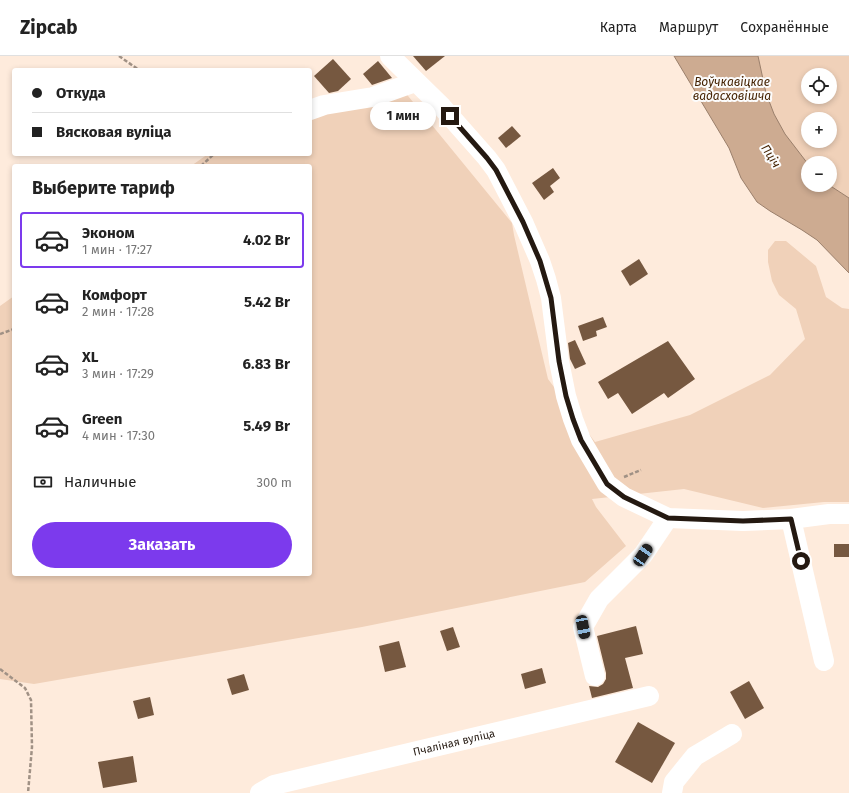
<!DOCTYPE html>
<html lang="ru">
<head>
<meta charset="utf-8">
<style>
	:root { --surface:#fff; --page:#f2f2f2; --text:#222; --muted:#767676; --line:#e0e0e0; --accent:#7c3aed }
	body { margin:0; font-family:"Fira Sans",sans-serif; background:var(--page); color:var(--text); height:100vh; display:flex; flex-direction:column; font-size:15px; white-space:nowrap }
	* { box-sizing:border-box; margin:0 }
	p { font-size:13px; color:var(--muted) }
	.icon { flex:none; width:22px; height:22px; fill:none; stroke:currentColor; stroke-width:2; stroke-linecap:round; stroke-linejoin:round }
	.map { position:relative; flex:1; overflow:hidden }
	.details { position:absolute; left:12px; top:108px; width:300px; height:412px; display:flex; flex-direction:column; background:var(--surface); border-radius:4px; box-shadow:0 2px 6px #0003 }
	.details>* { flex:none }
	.top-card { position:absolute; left:12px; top:12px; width:300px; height:88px; border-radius:4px; box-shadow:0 2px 6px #0003; display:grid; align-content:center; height:88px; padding:0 20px; background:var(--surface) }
	.fabs { position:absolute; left:801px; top:12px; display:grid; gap:8px }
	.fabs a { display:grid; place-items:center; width:36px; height:36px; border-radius:50%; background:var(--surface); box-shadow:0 2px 6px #0003; font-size:20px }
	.end { position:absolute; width:18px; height:18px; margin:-9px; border:5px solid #241911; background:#fff; box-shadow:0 0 0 2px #fff }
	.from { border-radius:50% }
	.bubble { position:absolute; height:28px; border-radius:14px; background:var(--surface); box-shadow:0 2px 6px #0003; font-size:13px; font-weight:700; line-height:28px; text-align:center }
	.car { position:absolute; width:12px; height:24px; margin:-12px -6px; border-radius:5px; box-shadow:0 0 3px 1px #0007; background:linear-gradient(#222 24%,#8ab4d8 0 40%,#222 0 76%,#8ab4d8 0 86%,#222 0) }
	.top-card b { display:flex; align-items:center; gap:14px; height:38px; font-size:15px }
	.top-card b+b { border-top:1px solid var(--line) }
	.top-card i { width:10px; height:10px; background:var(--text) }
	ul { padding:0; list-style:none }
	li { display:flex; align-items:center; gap:12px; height:56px; margin:0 8px 6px; padding:0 12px; border:2px solid transparent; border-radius:4px }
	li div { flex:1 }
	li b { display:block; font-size:15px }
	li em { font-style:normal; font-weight:700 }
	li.active { border-color:var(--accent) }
	li>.icon { width:36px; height:36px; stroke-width:1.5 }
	h2 { padding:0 20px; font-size:18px; line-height:48px }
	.pay { display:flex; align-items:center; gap:10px; height:44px; padding:0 20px; font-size:15px }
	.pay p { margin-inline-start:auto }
	.action { display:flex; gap:8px; margin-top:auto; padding:8px 20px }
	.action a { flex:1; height:46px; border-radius:24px; background:var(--accent); color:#fff; font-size:16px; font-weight:700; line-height:46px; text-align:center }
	header { display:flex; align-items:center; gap:24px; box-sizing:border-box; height:56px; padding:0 20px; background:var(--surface); border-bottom:1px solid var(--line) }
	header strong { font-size:19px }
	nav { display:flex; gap:22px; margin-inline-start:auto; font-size:14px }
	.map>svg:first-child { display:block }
	.green { fill:#f0d1b9; fill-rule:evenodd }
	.water { fill:#cdab91; stroke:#9a7f6b }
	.building { fill:#765840 }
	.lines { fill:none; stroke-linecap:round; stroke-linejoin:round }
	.path { stroke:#a09185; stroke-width:2.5; stroke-dasharray:4 2; stroke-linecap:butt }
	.minor { stroke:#fff; stroke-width:20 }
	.route { stroke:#241911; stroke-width:5 }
	.labels { text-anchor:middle; stroke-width:4; stroke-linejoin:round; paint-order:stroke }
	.street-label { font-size:11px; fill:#241911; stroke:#fcfcfc }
	.water-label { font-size:12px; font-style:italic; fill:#452303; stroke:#fcfcfc }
</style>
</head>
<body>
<header>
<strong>Zipcab</strong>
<nav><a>Карта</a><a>Маршрут</a><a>Сохранённые</a></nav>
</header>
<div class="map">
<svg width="849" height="737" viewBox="0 0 849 737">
	<rect width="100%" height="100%" fill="#feebdc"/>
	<g class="green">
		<path d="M758,0H849V142L829,129L830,107H808V108C790,87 773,64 766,37C762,25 761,12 758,0ZM808,19H830V41H808ZM808,63H830V85H808Z"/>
		<path d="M404,35L512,167L514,179L548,323L595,386L690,359L770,319L805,283L796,253L779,239L772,225L768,206V194L775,185H786L816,210L826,241L842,252L849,253V446H824L763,452L684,433L592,443L596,451L626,490L585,526L362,571L34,628L0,623V250L14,240V518H310V110H191L208,98H310V62Z"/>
	</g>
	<path class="water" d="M674,0H758L766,37L774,58L785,78L808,108V129H829L849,142V217L817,184L802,174L770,155L757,146L741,122L729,92Z"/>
	<g class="building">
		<path d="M413,0H445L426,15Z"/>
		<path d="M333,3L351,23L338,35L329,37L314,20Z"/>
		<path d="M378,5L392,22L372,29L363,18Z"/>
		<path d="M512,70L521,80L506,92L498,82Z"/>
		<path d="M553,112L560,122L550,130L554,136L544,144L532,127Z"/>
		<path d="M639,203L648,218L630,230L621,215Z"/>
		<path d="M603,261L607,271L596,275L597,280L583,285L578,270Z"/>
		<path d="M575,284L586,308L575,313L570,303L568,287Z"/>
		<path d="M668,285L695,323L668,342L664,337L632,358L618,337L608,343L598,326Z"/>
		<rect x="834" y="488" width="15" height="13"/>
		<path d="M636,570L643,598L625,602L633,632L592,642L589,630L598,631L603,628L606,623V617L597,580Z"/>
		<path d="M453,571L460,591L447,595L440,575Z"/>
		<path d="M399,585L406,611L385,616L379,590Z"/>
		<path d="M542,612L546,627L525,633L521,618Z"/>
		<path d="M244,618L249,634L232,639L227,623Z"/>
		<path d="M749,625L764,652L745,663L730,636Z"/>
		<path d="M150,641L154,659L138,663L133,645Z"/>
		<path d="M638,666L675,687L652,727L615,706Z"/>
		<path d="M133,700L137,726L103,732L98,706Z"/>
	</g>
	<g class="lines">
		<g class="path">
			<path d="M119,0L139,14"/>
			<path d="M201,110L214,98"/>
			<path d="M0,278L14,273"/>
			<path d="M624,421L641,414"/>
			<path d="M0,613L25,632L31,644L32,691L28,737"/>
		</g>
		<g class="minor">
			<path d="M390,0L442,51L487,102L496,114L523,166L540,205L546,223L551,242L559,305L566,340L573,363L581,384L607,428L624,441L668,462L743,465L791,463L829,458H849"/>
			<path d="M310,54L324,49L373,41L415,26"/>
			<path d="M791,463L824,605"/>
			<path d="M595,620L583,571L599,543L643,499L668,462"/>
			<path id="s1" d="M260,737L274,729L649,640"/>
			<path d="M672,737L674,726L695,700L732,678"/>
		</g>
	</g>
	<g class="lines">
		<path class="route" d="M450,60L487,102L496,114L523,166L540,205L551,242L559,305L566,340L573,363L581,384L607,428L624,441L668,462L743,465L791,463L801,505"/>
	</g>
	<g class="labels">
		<g class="street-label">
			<text dy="4" stroke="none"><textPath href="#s1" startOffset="201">Пчаліная вуліца</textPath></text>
		</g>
		<g class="water-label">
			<text x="732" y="30">Воўчкавіцкае<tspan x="732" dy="14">вадасховішча</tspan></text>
			<text transform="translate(771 100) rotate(57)" y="4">Пціч</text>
		</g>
	</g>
</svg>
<div class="fabs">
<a><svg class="icon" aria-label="locate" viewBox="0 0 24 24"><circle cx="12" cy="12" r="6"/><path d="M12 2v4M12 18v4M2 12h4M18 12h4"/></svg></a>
<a>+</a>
<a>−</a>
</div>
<i class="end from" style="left:801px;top:505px"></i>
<i class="end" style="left:450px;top:60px"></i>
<div class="bubble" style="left:370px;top:46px;width:66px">1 мин</div>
<i class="car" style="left:643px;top:499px;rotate:34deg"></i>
<i class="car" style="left:583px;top:571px;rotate:169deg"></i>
<div class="top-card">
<b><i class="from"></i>Откуда</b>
<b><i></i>Вясковая вуліца</b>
</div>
<section class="details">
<h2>Выберите тариф</h2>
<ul>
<li class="active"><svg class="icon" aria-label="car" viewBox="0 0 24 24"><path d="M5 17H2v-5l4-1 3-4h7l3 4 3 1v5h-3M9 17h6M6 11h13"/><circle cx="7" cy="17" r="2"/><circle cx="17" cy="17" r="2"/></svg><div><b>Эконом</b><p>1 мин · 17:27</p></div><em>4.02 Br</em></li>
<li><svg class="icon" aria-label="car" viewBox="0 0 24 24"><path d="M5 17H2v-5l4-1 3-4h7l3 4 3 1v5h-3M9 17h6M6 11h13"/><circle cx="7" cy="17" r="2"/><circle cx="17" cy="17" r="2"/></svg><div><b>Комфорт</b><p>2 мин · 17:28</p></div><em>5.42 Br</em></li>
<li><svg class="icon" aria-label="car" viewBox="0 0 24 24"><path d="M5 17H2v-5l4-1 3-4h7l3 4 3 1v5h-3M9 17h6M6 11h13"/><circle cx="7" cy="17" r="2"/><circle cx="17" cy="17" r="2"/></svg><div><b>XL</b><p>3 мин · 17:29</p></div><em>6.83 Br</em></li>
<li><svg class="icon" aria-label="car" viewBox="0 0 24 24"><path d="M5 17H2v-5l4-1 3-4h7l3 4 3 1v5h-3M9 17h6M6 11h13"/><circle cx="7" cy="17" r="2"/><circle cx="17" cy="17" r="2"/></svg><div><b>Green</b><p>4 мин · 17:30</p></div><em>5.49 Br</em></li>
</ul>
<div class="pay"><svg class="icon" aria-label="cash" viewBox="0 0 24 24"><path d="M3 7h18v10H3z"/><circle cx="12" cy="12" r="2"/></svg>Наличные<p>300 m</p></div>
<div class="action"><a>Заказать</a></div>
</section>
</div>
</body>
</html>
